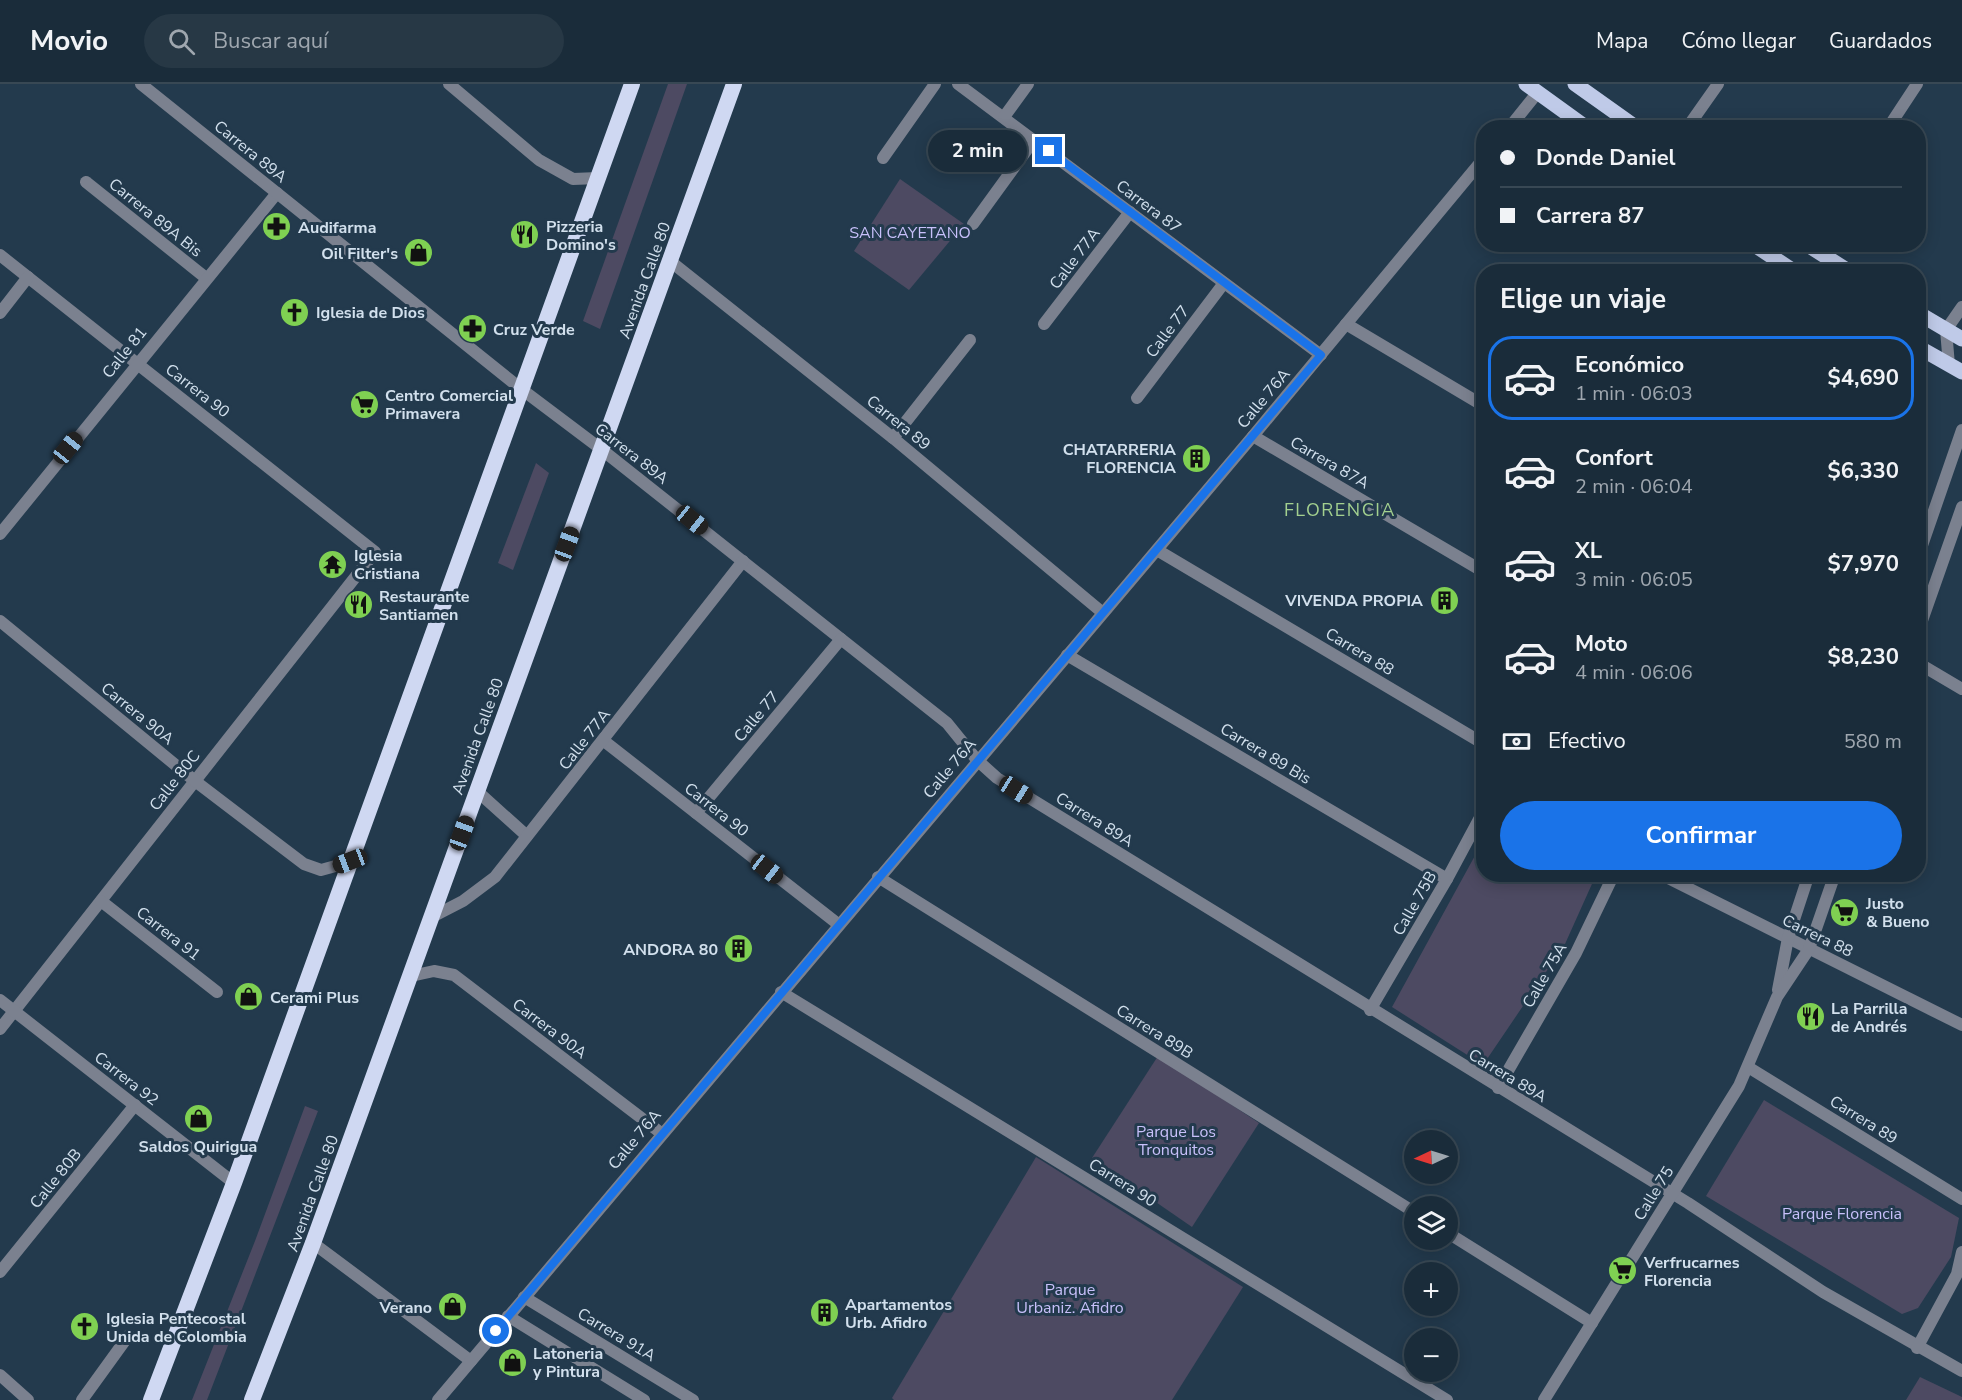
<!DOCTYPE html>
<html lang="es">
<head>
<meta charset="utf-8">
<style>
	:root { --surface:#1a2c3a; --page:#273845; --text:#f1f3f6; --muted:#9fa7af; --line:#384854; --accent:#1a73e8 }
	body { margin:0; font-family:"Nunito Sans",sans-serif; background:var(--page); color:var(--text); height:100vh; display:flex; flex-direction:column; font-size:22px; white-space:nowrap }
	* { box-sizing:border-box; margin:0 }
	p { font-size:20px; color:var(--muted) }
	.icon { flex:none; width:33px; height:33px; fill:none; stroke:currentColor; stroke-width:2; stroke-linecap:round; stroke-linejoin:round }
	.map { position:relative; flex:1; overflow:hidden }
	.panel { position:absolute; left:1476px; top:180px; width:450px; height:618px; display:flex; flex-direction:column; background:var(--surface); border-radius:24px; box-shadow:0 3px 15px #0003,0 0 0 2px var(--line) }
	.panel>* { flex:none }
	.guide { position:absolute; left:1476px; top:36px; width:450px; height:132px; border-radius:24px; box-shadow:0 3px 15px #0003,0 0 0 2px var(--line); display:grid; align-content:center; height:132px; padding:0 24px; background:var(--surface) }
	.needle { width:39px; rotate:266deg }
	.buttons { position:absolute; left:1404px; top:1046px; display:grid; gap:12px }
	.buttons a { display:grid; place-items:center; width:54px; height:54px; border-radius:50%; background:var(--surface); box-shadow:0 3px 15px #0003,0 0 0 2px var(--line); font-size:30px }
	.end { position:absolute; width:27px; height:27px; margin:-14px; border:8px solid #1a73e8; background:#fff; box-shadow:0 0 0 3px #fff }
	.from { border-radius:50% }
	.bubble { position:absolute; height:42px; border-radius:21px; background:var(--surface); box-shadow:0 3px 15px #0003,0 0 0 2px var(--line); font-size:20px; font-weight:700; line-height:42px; text-align:center }
	.car { position:absolute; width:18px; height:36px; margin:-18px -9px; border-radius:8px; box-shadow:0 0 4px 2px #0007; background:linear-gradient(#222 24%,#8ab4d8 0 40%,#222 0 76%,#8ab4d8 0 86%,#222 0) }
	.guide b { display:flex; align-items:center; gap:21px; height:57px; font-size:22px }
	.guide b+b { border-top:2px solid var(--line) }
	.guide i { width:15px; height:15px; background:var(--text) }
	ul { padding:0; list-style:none }
	li { display:flex; align-items:center; gap:18px; height:84px; margin:0 12px 9px; padding:0 12px; border:3px solid transparent; border-radius:24px }
	li div { flex:1 }
	li b { display:block; font-size:22px }
	li em { font-style:normal; font-weight:700 }
	li.on { border-color:var(--accent) }
	li>.icon { width:54px; height:54px; stroke-width:1.5 }
	h2 { padding:0 24px; font-size:27px; line-height:72px }
	.pay { display:flex; align-items:center; gap:15px; height:66px; padding:0 24px; font-size:22px }
	.pay p { margin-inline-start:auto }
	.button { display:flex; gap:12px; margin-top:auto; padding:12px 24px }
	.button a { flex:1; height:69px; border-radius:36px; background:var(--accent); color:#fff; font-size:24px; font-weight:700; line-height:69px; text-align:center }
	header { display:flex; align-items:center; gap:36px; box-sizing:border-box; height:84px; padding:0 30px; background:var(--surface); border-bottom:2px solid var(--line) }
	header strong { font-size:28px }
	nav { display:flex; gap:33px; margin-inline-start:auto; font-size:21px }
	.search { width:420px; height:54px; background:var(--page); display:flex; align-items:center; gap:15px; box-sizing:border-box; padding:0 21px; border-radius:33px; color:var(--muted); font-size:22px }
	.map>svg:first-child { display:block }
	.green { fill:#4d4a62 }
	.lines { fill:none; stroke-linecap:round; stroke-linejoin:round }
	.minor { stroke:#7b818f; stroke-width:12 }
	.tertiary { stroke:#7b818f; stroke-width:12 }
	.primary { stroke:#bfcae8; stroke-width:15 }
	.trunk { stroke:#cfd8f2; stroke-width:16 }
	.route { stroke:#1a73e8; stroke-width:8 }
	.labels { text-anchor:middle; stroke-width:6; stroke-linejoin:round; paint-order:stroke }
	.street-label { font-size:16px; fill:#d2e0ed; stroke:#233a4d }
	.poi-label { font-size:16px; font-weight:bold; fill:#d2e0ed; stroke:#233a4d; text-anchor:start }
	.park-label { font-size:16px; fill:#c8c0fa; stroke:#233a4d }
	.neighbourhood-label { font-size:18px; letter-spacing:1.5px; fill:#a3d08f; stroke:#233a4d }
</style>
</head>
<body>
<header>
<strong>Movio</strong>
<div class="search"><svg class="icon" aria-label="search" viewBox="0 0 24 24"><circle cx="10" cy="10" r="6"/><path d="M15 15l6 6"/></svg>Buscar aquí</div>
<nav><a>Mapa</a><a>Cómo llegar</a><a>Guardados</a></nav>
</header>
<div class="map">
<svg width="1962" height="1316" viewBox="0 0 1962 1316">
	<rect width="100%" height="100%" fill="#233a4d"/>
	<g class="green">
		<path d="M668,0H687L600,245L583,237Z"/>
		<path d="M900,95L964,140L909,206L854,167Z"/>
		<path d="M536,379L549,389L513,486L498,479Z"/>
		<path d="M1483,757L1484,790L1596,791L1565,860L1483,981L1392,923Z"/>
		<path d="M1158,972L1259,1039L1192,1143L1092,1074Z"/>
		<path d="M1764,1016L1959,1134L1951,1173L1918,1224L1902,1230L1706,1112Z"/>
		<path d="M305,1022L318,1027L207,1316H192L255,1157Z"/>
		<path d="M1036,1073L1243,1203L1172,1316H894L892,1314Z"/>
		<path d="M1920,1293L1962,1313V1316H1906Z"/>
	</g>
	<g class="lines">
		<g class="minor">
			<path d="M449,0L539,76L573,95L598,94"/>
			<path d="M958,0L1321,271"/>
			<path d="M1004,33L1028,0"/>
			<path d="M1687,44L1718,0"/>
			<path d="M1888,44L1917,0"/>
			<path d="M883,74L935,0"/>
			<path d="M86,98L206,194"/>
			<path d="M973,140L1034,56"/>
			<path d="M0,171L375,468L0,945"/>
			<path d="M670,177L893,354L1103,529"/>
			<path d="M0,229L28,193"/>
			<path d="M1044,240L1130,128"/>
			<path d="M1346,240L1484,322"/>
			<path d="M1949,281L1946,246L1962,223"/>
			<path d="M1137,314L1224,199"/>
			<path d="M1253,352L1484,488"/>
			<path d="M893,354L970,256"/>
			<path d="M601,365L947,639L977,676L997,694L1688,1119L1823,1208L1962,1287"/>
			<path d="M0,450L277,109"/>
			<path d="M1157,466L1484,660"/>
			<path d="M0,537L195,697L304,780L321,786L350,778"/>
			<path d="M1067,571L1447,795"/>
			<path d="M1918,579L1962,605"/>
			<path d="M604,657L838,840"/>
			<path d="M477,707L527,752"/>
			<path d="M696,729L841,555"/>
			<path d="M1660,790L1788,854"/>
			<path d="M878,793L1414,1128"/>
			<path d="M101,817L217,908"/>
			<path d="M432,833L463,817L495,793L743,477"/>
			<path d="M411,892L434,887L454,891L661,1049"/>
			<path d="M781,908L1447,1316"/>
			<path d="M0,916L234,1099"/>
			<path d="M1370,926L1447,795L1484,726"/>
			<path d="M1748,983L1962,1115"/>
			<path d="M1498,1004L1576,869L1614,790"/>
			<path d="M1448,1149L1592,1239"/>
			<path d="M313,1159L471,1277"/>
			<path d="M0,1188L135,1021"/>
			<path d="M1917,1264L1957,1190L1962,1168"/>
			<path d="M0,1291L28,1316"/>
			<path d="M82,1316L129,1251"/>
		</g>
		<g class="tertiary">
			<path d="M141,0L520,304L601,365"/>
			<path d="M1509,44L1538,8"/>
			<path d="M1918,473L1962,346"/>
			<path d="M1918,548L1962,423"/>
			<path d="M1788,854L1962,941"/>
			<path d="M1778,906L1788,854L1809,790"/>
			<path d="M524,1213L693,1316"/>
			<path d="M508,1232L644,1316"/>
			<path d="M438,1316L1253,352L1484,74"/>
			<path d="M1544,1316L1739,1002L1777,913L1809,865L1835,790"/>
		</g>
		<g class="primary">
			<path d="M1526,0L1587,44"/>
			<path d="M1575,0L1637,44"/>
			<path d="M1753,160L1795,188"/>
			<path d="M1806,160L1850,188"/>
			<path d="M1918,229L1962,255"/>
			<path d="M1918,263L1962,288"/>
		</g>
		<g class="trunk">
			<path d="M151,1316L234,1099L632,0"/>
			<path d="M252,1316L313,1159L734,0"/>
		</g>
	</g>
	<g class="lines">
		<path class="route" d="M496,1247L1321,271L1049,67"/>
	</g>
	<defs>
		<symbol id="pharmacy-disc" viewBox="-11 -11 22 22"><circle r="9.5" fill="#7fd052" stroke="#233a4d"/><path d="M-2-6h4v4h4v4h-4v4h-4v-4h-4v-4h4Z" fill="#111"/></symbol>
		<symbol id="restaurant-disc" viewBox="-11 -11 22 22"><circle r="9.5" fill="#7fd052" stroke="#233a4d"/><path d="M-5-6h1v4h1v-4h1v4h1v-4h1v5L-1.5 .5V6h-2V.5L-5-1ZM5-6V6H3V1.5H1.5Q1.5-4 5-6Z" fill="#111"/></symbol>
		<symbol id="shop-disc" viewBox="-11 -11 22 22"><circle r="9.5" fill="#7fd052" stroke="#233a4d"/><path d="M-5-2.5h2.3a2.7 3.5 0 0 1 5.4 0H5L5.5 6h-11ZM-1.5-2.5h3a1.5 2.3 0 0 0-3 0Z" fill="#111"/></symbol>
		<symbol id="church-disc" viewBox="-11 -11 22 22"><circle r="9.5" fill="#7fd052" stroke="#233a4d"/><path d="M-1.2-6h2.4v3.5h3.3v2.4h-3.3V6h-2.4V-.1h-3.3v-2.4h3.3Z" fill="#111"/></symbol>
		<symbol id="supermarket-disc" viewBox="-11 -11 22 22"><circle r="9.5" fill="#7fd052" stroke="#233a4d"/><path d="M-6-5.5h2.5l.6 2H6L4.5 2H-2.5L-4.4-4H-6ZM-1.5 3.2a1.3 1.3 0 1 0 .1 0ZM3 3.2a1.3 1.3 0 1 0 .1 0Z" fill="#111"/></symbol>
		<symbol id="building-disc" viewBox="-11 -11 22 22"><circle r="9.5" fill="#7fd052" stroke="#233a4d"/><path d="M-4-6H4V6H1V3H-1V6H-4ZM-2.5-4.3h1.7v1.8h-1.7ZM.8-4.3h1.7v1.8H.8ZM-2.5-1h1.7V.8h-1.7ZM.8-1h1.7V.8H.8Z" fill="#111"/></symbol>
		<symbol id="temple-disc" viewBox="-11 -11 22 22"><circle r="9.5" fill="#7fd052" stroke="#233a4d"/><path d="M0-6L5-2H3V0L6.5 2.5H4V6H1.5V3h-3V6H-4V2.5H-6.5L-3 0V-2H-5Z" fill="#111"/></symbol>
	</defs>
	<g fill-rule="evenodd">
		<use href="#pharmacy-disc" x="260" y="126" width="33" height="33"/>
		<use href="#restaurant-disc" x="508" y="134" width="33" height="33"/>
		<use href="#shop-disc" x="402" y="152" width="33" height="33"/>
		<use href="#church-disc" x="278" y="212" width="33" height="33"/>
		<use href="#pharmacy-disc" x="456" y="228" width="33" height="33"/>
		<use href="#supermarket-disc" x="348" y="304" width="33" height="33"/>
		<use href="#building-disc" x="1180" y="358" width="33" height="33"/>
		<use href="#temple-disc" x="316" y="464" width="33" height="33"/>
		<use href="#building-disc" x="1428" y="500" width="33" height="33"/>
		<use href="#restaurant-disc" x="342" y="504" width="33" height="33"/>
		<use href="#supermarket-disc" x="1828" y="812" width="33" height="33"/>
		<use href="#building-disc" x="722" y="848" width="33" height="33"/>
		<use href="#shop-disc" x="232" y="896" width="33" height="33"/>
		<use href="#restaurant-disc" x="1794" y="916" width="33" height="33"/>
		<use href="#shop-disc" x="182" y="1018" width="33" height="33"/>
		<use href="#supermarket-disc" x="1606" y="1170" width="33" height="33"/>
		<use href="#shop-disc" x="436" y="1206" width="33" height="33"/>
		<use href="#building-disc" x="808" y="1212" width="33" height="33"/>
		<use href="#church-disc" x="68" y="1226" width="33" height="33"/>
		<use href="#shop-disc" x="496" y="1262" width="33" height="33"/>
	</g>
	<g class="labels">
		<g class="street-label">
			<text transform="translate(251 67) rotate(39)" y="6">Carrera 89A</text>
			<text transform="translate(1149 122) rotate(37)" y="6">Carrera 87</text>
			<text transform="translate(156 133) rotate(39)" y="6">Carrera 89A Bis</text>
			<text transform="translate(1074 174) rotate(-53)" y="6">Calle 77A</text>
			<text transform="translate(644 196) rotate(-70)" y="6">Avenida Calle 80</text>
			<text transform="translate(1167 247) rotate(-53)" y="6">Calle 77</text>
			<text transform="translate(124 268) rotate(-51)" y="6">Calle 81</text>
			<text transform="translate(198 306) rotate(38)" y="6">Carrera 90</text>
			<text transform="translate(1263 314) rotate(-50)" y="6">Calle 76A</text>
			<text transform="translate(899 338) rotate(39)" y="6">Carrera 89</text>
			<text transform="translate(632 369) rotate(38)" y="6">Carrera 89A</text>
			<text transform="translate(1330 378) rotate(30)" y="6">Carrera 87A</text>
			<text transform="translate(1360 567) rotate(31)" y="6">Carrera 88</text>
			<text transform="translate(138 629) rotate(39)" y="6">Carrera 90A</text>
			<text transform="translate(756 632) rotate(-50)" y="6">Calle 77</text>
			<text transform="translate(477 652) rotate(-70)" y="6">Avenida Calle 80</text>
			<text transform="translate(584 655) rotate(-52)" y="6">Calle 77A</text>
			<text transform="translate(1266 669) rotate(31)" y="6">Carrera 89 Bis</text>
			<text transform="translate(949 684) rotate(-50)" y="6">Calle 76A</text>
			<text transform="translate(174 696) rotate(-52)" y="6">Calle 80C</text>
			<text transform="translate(717 725) rotate(38)" y="6">Carrera 90</text>
			<text transform="translate(1095 735) rotate(32)" y="6">Carrera 89A</text>
			<text transform="translate(1414 819) rotate(-60)" y="6">Calle 75B</text>
			<text transform="translate(169 849) rotate(38)" y="6">Carrera 91</text>
			<text transform="translate(1818 851) rotate(26)" y="6">Carrera 88</text>
			<text transform="translate(1544 891) rotate(-60)" y="6">Calle 75A</text>
			<text transform="translate(550 944) rotate(37)" y="6">Carrera 90A</text>
			<text transform="translate(1155 947) rotate(32)" y="6">Carrera 89B</text>
			<text transform="translate(1508 991) rotate(31)" y="6">Carrera 89A</text>
			<text transform="translate(127 994) rotate(38)" y="6">Carrera 92</text>
			<text transform="translate(1864 1035) rotate(32)" y="6">Carrera 89</text>
			<text transform="translate(634 1055) rotate(-50)" y="6">Calle 76A</text>
			<text transform="translate(55 1094) rotate(-51)" y="6">Calle 80B</text>
			<text transform="translate(1123 1098) rotate(32)" y="6">Carrera 90</text>
			<text transform="translate(312 1109) rotate(-70)" y="6">Avenida Calle 80</text>
			<text transform="translate(1653 1109) rotate(-58)" y="6">Calle 75</text>
			<text transform="translate(617 1250) rotate(31)" y="6">Carrera 91A</text>
		</g>
		<g class="poi-label">
			<text x="546" y="148">Pizzeria<tspan x="546" dy="18">Domino's</tspan></text>
			<text x="298" y="149">Audifarma</text>
			<text x="398" y="175" text-anchor="end">Oil Filter's</text>
			<text x="316" y="234">Iglesia de Dios</text>
			<text x="493" y="251">Cruz Verde</text>
			<text x="385" y="317">Centro Comercial<tspan x="385" dy="18">Primavera</tspan></text>
			<text x="1176" y="371" text-anchor="end">CHATARRERIA<tspan x="1176" dy="18">FLORENCIA</tspan></text>
			<text x="354" y="477">Iglesia<tspan x="354" dy="18">Cristiana</tspan></text>
			<text x="379" y="518">Restaurante<tspan x="379" dy="18">Santiamen</tspan></text>
			<text x="1423" y="522" text-anchor="end">VIVENDA PROPIA</text>
			<text x="1866" y="825">Justo<tspan x="1866" dy="18">&amp; Bueno</tspan></text>
			<text x="718" y="871" text-anchor="end">ANDORA 80</text>
			<text x="270" y="919">Cerami Plus</text>
			<text x="1831" y="930">La Parrilla<tspan x="1831" dy="18">de Andrés</tspan></text>
			<text x="198" y="1068" text-anchor="middle">Saldos Quirigua</text>
			<text x="1644" y="1184">Verfrucarnes<tspan x="1644" dy="18">Florencia</tspan></text>
			<text x="845" y="1226">Apartamentos<tspan x="845" dy="18">Urb. Afidro</tspan></text>
			<text x="432" y="1229" text-anchor="end">Verano</text>
			<text x="106" y="1240">Iglesia Pentecostal<tspan x="106" dy="18">Unida de Colombia</tspan></text>
			<text x="533" y="1275">Latoneria<tspan x="533" dy="18">y Pintura</tspan></text>
		</g>
		<g class="park-label">
			<text x="910" y="154">SAN CAYETANO</text>
			<text x="1176" y="1053">Parque Los<tspan x="1176" dy="18">Tronquitos</tspan></text>
			<text x="1842" y="1135">Parque Florencia</text>
			<text x="1070" y="1211">Parque<tspan x="1070" dy="18">Urbaniz. Afidro</tspan></text>
		</g>
		<g class="neighbourhood-label">
			<text x="1340" y="432">FLORENCIA</text>
		</g>
	</g>
</svg>
<div class="buttons">
<a><svg class="needle" viewBox="-14 -14 28 28"><path d="M0-13l5 13h-10z" fill="#e53935"/><path d="M0 13l5-13h-10z" fill="#9fa7af"/></svg></a>
<a><svg class="icon" aria-label="layers" viewBox="0 0 24 24"><path d="M12 4l9 5-9 5-9-5zM3 14l9 5 9-5"/></svg></a>
<a>+</a>
<a>−</a>
</div>
<i class="end from" style="left:496px;top:1247px"></i>
<i class="end" style="left:1049px;top:67px"></i>
<div class="bubble" style="left:928px;top:46px;width:99px">2 min</div>
<i class="car" style="left:68px;top:364px;rotate:39deg"></i>
<i class="car" style="left:692px;top:436px;rotate:129deg"></i>
<i class="car" style="left:567px;top:460px;rotate:20deg"></i>
<i class="car" style="left:1016px;top:706px;rotate:122deg"></i>
<i class="car" style="left:462px;top:749px;rotate:20deg"></i>
<i class="car" style="left:350px;top:777px;rotate:249deg"></i>
<i class="car" style="left:767px;top:785px;rotate:128deg"></i>
<div class="guide">
<b><i class="from"></i>Donde Daniel</b>
<b><i></i>Carrera 87</b>
</div>
<section class="panel">
<h2>Elige un viaje</h2>
<ul>
<li class="on"><svg class="icon" aria-label="car" viewBox="0 0 24 24"><path d="M5 17H2v-5l4-1 3-4h7l3 4 3 1v5h-3M9 17h6M6 11h13"/><circle cx="7" cy="17" r="2"/><circle cx="17" cy="17" r="2"/></svg><div><b>Económico</b><p>1 min · 06:03</p></div><em>$4,690</em></li>
<li><svg class="icon" aria-label="car" viewBox="0 0 24 24"><path d="M5 17H2v-5l4-1 3-4h7l3 4 3 1v5h-3M9 17h6M6 11h13"/><circle cx="7" cy="17" r="2"/><circle cx="17" cy="17" r="2"/></svg><div><b>Confort</b><p>2 min · 06:04</p></div><em>$6,330</em></li>
<li><svg class="icon" aria-label="car" viewBox="0 0 24 24"><path d="M5 17H2v-5l4-1 3-4h7l3 4 3 1v5h-3M9 17h6M6 11h13"/><circle cx="7" cy="17" r="2"/><circle cx="17" cy="17" r="2"/></svg><div><b>XL</b><p>3 min · 06:05</p></div><em>$7,970</em></li>
<li><svg class="icon" aria-label="car" viewBox="0 0 24 24"><path d="M5 17H2v-5l4-1 3-4h7l3 4 3 1v5h-3M9 17h6M6 11h13"/><circle cx="7" cy="17" r="2"/><circle cx="17" cy="17" r="2"/></svg><div><b>Moto</b><p>4 min · 06:06</p></div><em>$8,230</em></li>
</ul>
<div class="pay"><svg class="icon" aria-label="cash" viewBox="0 0 24 24"><path d="M3 7h18v10H3z"/><circle cx="12" cy="12" r="2"/></svg>Efectivo<p>580 m</p></div>
<div class="button"><a>Confirmar</a></div>
</section>
</div>
</body>
</html>
